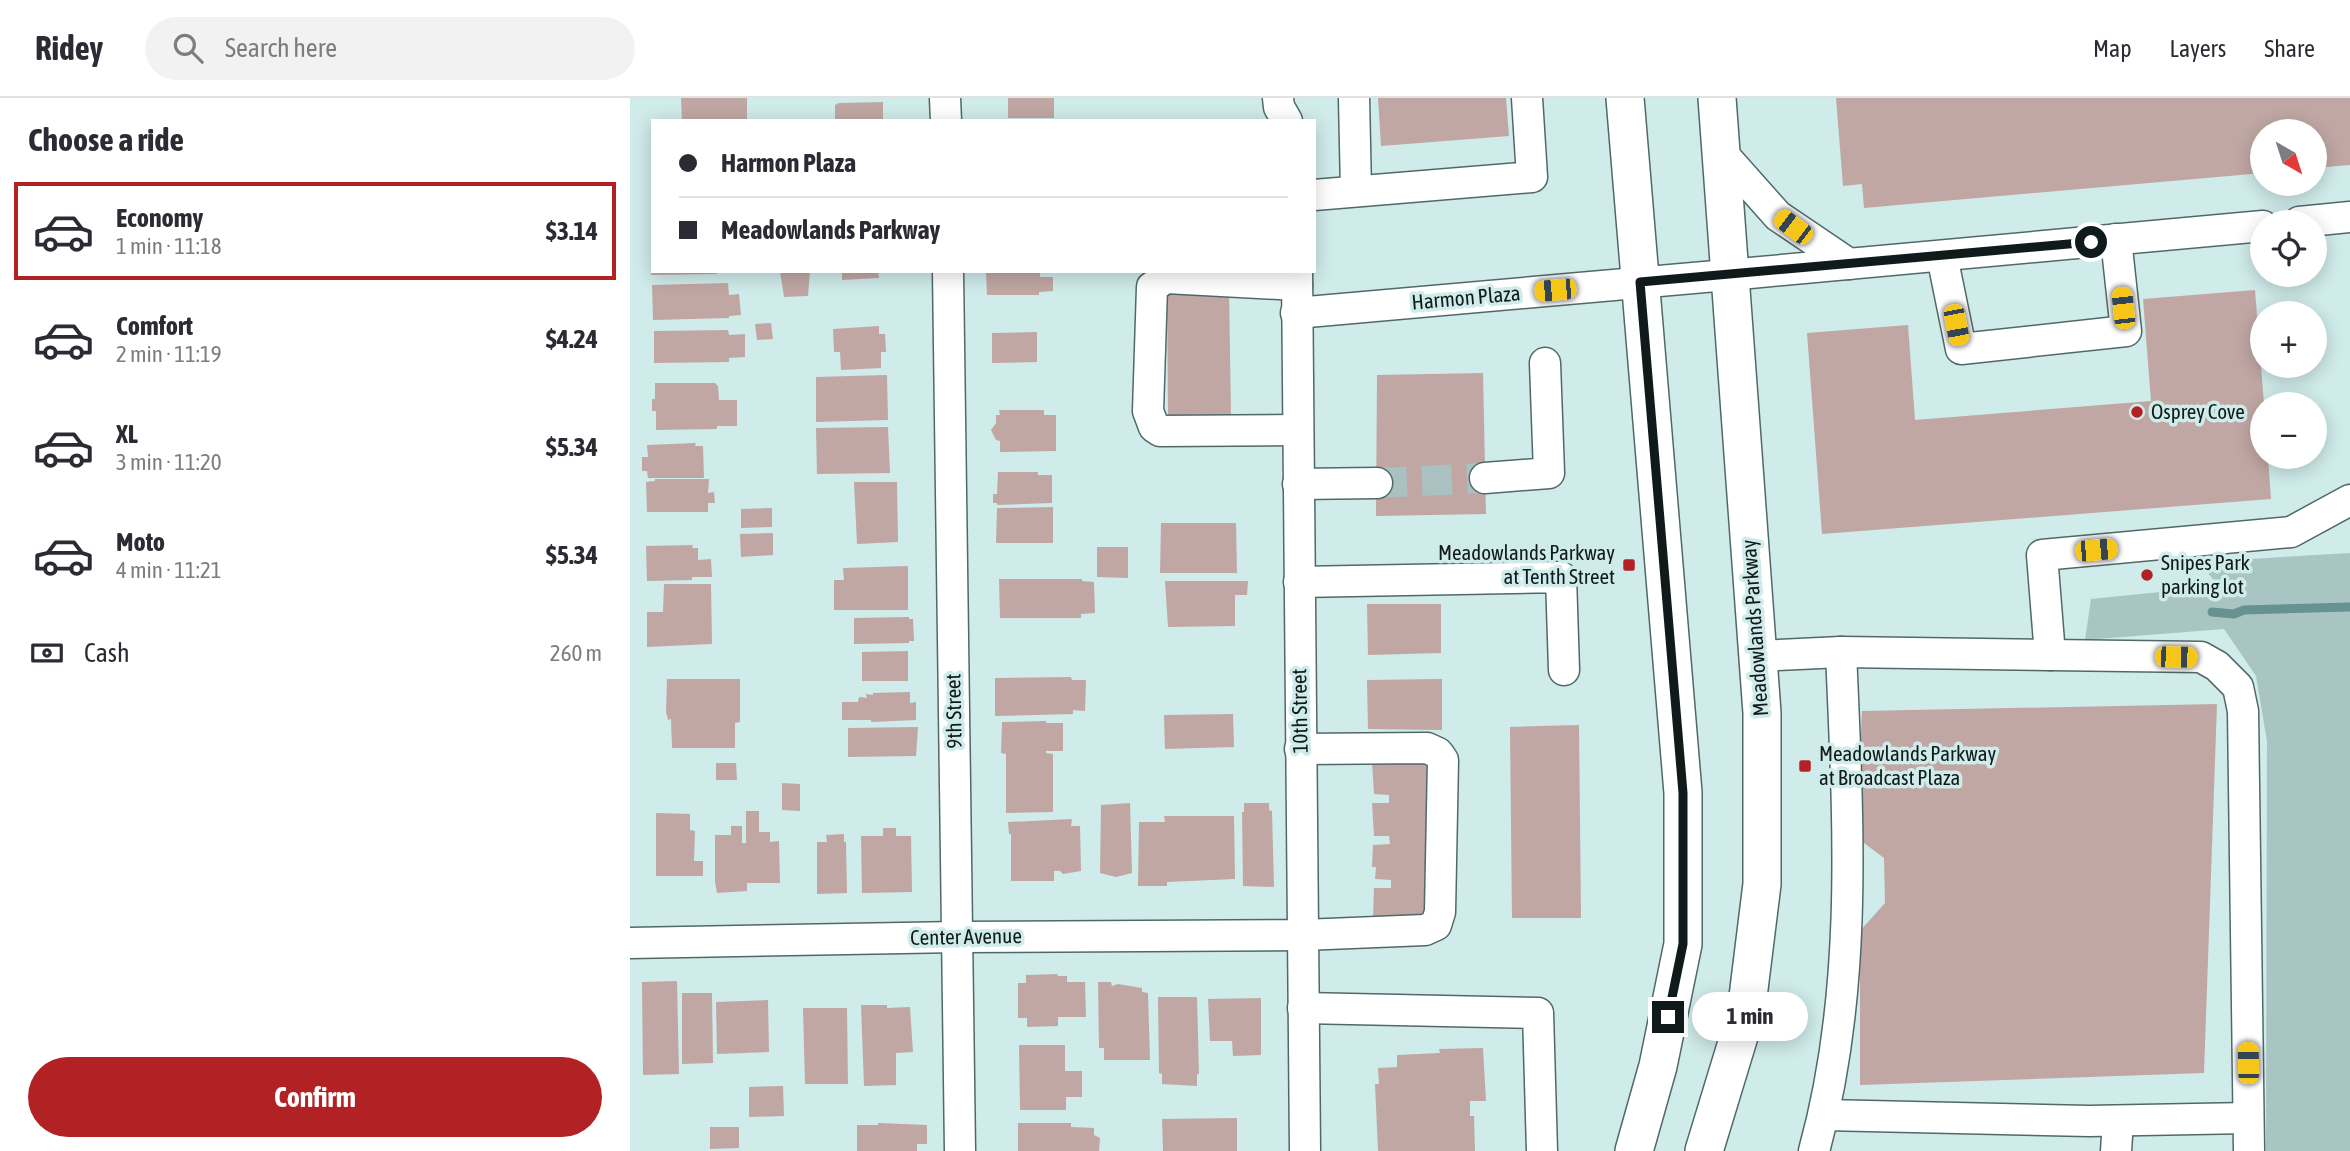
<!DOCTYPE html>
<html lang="en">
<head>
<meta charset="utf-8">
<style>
	:root { --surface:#fff; --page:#f2f2f3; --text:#2b2b33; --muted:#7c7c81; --line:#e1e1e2; --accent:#b22123 }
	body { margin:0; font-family:"Asap Condensed",sans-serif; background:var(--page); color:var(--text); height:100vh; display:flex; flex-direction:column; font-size:26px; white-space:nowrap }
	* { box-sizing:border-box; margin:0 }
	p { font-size:23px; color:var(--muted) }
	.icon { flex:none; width:38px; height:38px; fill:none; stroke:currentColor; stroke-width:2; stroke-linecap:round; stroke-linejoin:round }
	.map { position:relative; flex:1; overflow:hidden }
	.sheet { display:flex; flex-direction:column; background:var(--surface); width:630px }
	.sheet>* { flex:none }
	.hud { position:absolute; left:21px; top:21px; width:665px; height:154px; border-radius:0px; box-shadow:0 4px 18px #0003; display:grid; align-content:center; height:154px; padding:0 28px; background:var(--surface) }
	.needle { width:46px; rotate:141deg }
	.buttons { position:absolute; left:1620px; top:21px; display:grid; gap:14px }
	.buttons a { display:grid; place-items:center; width:77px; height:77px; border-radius:50%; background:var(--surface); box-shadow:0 4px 18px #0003; font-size:35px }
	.end { position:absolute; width:32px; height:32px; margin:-16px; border:9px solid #101a1a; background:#fff; box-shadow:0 0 0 4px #fff }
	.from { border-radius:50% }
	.bubble { position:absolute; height:49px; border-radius:24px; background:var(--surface); box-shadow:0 4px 18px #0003; font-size:23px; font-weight:700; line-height:49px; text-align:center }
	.car { position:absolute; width:21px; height:42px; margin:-21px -10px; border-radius:9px; box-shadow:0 0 5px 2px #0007; background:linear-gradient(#f5c518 24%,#345 0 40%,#f5c518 0 76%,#345 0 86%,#f5c518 0) }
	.hud b { display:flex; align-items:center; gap:24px; height:66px; font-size:26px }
	.hud b+b { border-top:2px solid var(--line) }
	.hud i { width:18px; height:18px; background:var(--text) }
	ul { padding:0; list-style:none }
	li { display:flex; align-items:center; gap:21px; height:98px; margin:0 14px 10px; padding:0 14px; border:4px solid transparent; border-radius:0px }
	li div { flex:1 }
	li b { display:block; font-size:26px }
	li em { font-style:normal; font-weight:700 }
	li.on { border-color:var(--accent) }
	li>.icon { width:63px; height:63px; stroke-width:1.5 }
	h2 { padding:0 28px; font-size:32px; line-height:84px }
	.pay { display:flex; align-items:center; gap:18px; height:77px; padding:0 28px; font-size:26px }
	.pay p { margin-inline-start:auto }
	.button { display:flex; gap:14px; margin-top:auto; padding:14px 28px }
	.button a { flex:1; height:80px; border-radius:42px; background:var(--accent); color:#fff; font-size:28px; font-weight:700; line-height:80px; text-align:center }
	header { display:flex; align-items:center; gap:42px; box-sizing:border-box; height:98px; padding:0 35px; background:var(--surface); border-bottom:2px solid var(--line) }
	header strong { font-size:33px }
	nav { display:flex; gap:38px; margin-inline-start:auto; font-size:24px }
	.search { width:490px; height:63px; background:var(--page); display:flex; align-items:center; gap:18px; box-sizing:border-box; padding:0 24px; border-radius:38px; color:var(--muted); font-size:26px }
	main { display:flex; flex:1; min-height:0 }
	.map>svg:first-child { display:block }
	.green { fill:#a8c5c3 }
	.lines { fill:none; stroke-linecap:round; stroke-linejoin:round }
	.stream { stroke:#669391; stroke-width:9 }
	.building { fill:#c0a7a4 }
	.minor-tunnel { stroke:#a9c1c0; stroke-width:30; stroke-dasharray:30 15; stroke-linecap:butt }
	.minor-casing { stroke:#506968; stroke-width:33 }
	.major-casing { stroke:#506968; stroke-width:40 }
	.minor { stroke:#fff; stroke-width:30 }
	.major { stroke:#fff; stroke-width:37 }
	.route { stroke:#101a1a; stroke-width:9 }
	.poi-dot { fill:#b22123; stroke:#cfebea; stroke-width:2.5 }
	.labels { text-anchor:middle; stroke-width:7; stroke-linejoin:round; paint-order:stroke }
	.street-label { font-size:21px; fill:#101a1a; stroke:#cfebea }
	.poi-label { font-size:21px; fill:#101a1a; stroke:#cfebea; text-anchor:start }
</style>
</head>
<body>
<header>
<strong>Ridey</strong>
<div class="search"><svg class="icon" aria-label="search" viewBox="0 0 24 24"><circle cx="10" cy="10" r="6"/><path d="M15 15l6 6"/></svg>Search here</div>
<nav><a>Map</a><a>Layers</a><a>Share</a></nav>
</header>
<main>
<section class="sheet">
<h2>Choose a ride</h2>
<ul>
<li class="on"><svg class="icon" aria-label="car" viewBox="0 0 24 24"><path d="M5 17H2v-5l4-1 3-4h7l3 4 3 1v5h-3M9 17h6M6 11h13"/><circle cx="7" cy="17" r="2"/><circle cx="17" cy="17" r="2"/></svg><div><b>Economy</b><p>1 min · 11:18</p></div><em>$3.14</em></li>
<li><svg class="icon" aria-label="car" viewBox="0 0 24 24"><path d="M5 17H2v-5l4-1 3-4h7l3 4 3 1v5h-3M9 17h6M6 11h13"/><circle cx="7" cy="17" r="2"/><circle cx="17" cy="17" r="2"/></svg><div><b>Comfort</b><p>2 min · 11:19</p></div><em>$4.24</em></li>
<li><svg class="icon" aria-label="car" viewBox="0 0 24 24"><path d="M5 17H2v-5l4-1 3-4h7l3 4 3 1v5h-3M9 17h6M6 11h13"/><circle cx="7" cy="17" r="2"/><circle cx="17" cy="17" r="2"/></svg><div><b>XL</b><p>3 min · 11:20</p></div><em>$5.34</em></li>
<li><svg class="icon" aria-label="car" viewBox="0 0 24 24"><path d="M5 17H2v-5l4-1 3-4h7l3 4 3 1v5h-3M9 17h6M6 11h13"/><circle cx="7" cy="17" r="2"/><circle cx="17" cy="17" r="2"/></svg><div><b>Moto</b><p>4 min · 11:21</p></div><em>$5.34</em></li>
</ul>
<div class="pay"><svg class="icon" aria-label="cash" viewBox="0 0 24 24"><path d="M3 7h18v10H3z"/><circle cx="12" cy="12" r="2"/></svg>Cash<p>260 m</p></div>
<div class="button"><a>Confirm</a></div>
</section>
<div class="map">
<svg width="1720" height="1053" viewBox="0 0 1720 1053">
	<rect width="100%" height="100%" fill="#cfebea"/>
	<path class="green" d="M1720,455V1053H1636L1637,643L1626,578L1594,531L1455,542L1461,501L1589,488L1568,464Z"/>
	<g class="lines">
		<path class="stream" d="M1582,514L1604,516L1614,512L1720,509"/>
	</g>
	<g class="building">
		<path d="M51,0H117V23H52Z"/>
		<rect x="378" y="0" width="46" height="20"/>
		<path d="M748,0H876L879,38L751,48Z"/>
		<path d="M1206,0H1720V67L1685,70V33H1633V75L1234,110L1232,86L1213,88Z"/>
		<path d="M253,4V23H205V7L209,5Z"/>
		<path d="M21,173H87V176L21,177Z"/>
		<path d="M150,173H180L178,198L154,199Z"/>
		<path d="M212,173H248L249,180L212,182Z"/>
		<path d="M356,173H410V179H423V193L409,194V197H357Z"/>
		<path d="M98,185L99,197L109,196L111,217L99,218V220L23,222L22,187Z"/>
		<path d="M599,191L601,319H538L537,192Z"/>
		<path d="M1625,192L1634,306L1633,359H1638L1641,401L1192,436L1177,235L1278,227L1285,322L1521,303L1513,201Z"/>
		<path d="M141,225L143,241L127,242L125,226Z"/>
		<path d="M249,228V236H255L256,254H251V270L211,272L210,254H204L203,231Z"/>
		<path d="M98,232L99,237L115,236V259L99,260V264L24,265V233Z"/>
		<path d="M407,234V264L362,265V235Z"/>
		<path d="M853,275L856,416L746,418L747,277Z"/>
		<path d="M257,277L258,322L186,324V279Z"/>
		<path d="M25,285H85L88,288L89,302H107V328H87V331L26,332V313H22V301H25Z"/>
		<path d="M369,312H414V317H426V353L370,354V343L366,342L361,332L366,325V317H370Z"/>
		<path d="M258,329L260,375L187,376L186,330Z"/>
		<path d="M66,345L65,348H73L74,380H18L17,373H12V359H18L17,347Z"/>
		<path d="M368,374H408V377H422V405L367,407V405H363V396H367Z"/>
		<path d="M25,381H79L78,395L84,394L85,405H78V414H17L16,384L25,383Z"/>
		<path d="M224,384H267L268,444L227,446Z"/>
		<path d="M423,409V445H366L367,410Z"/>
		<path d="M142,410V429L111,430V411Z"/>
		<path d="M531,425H606L607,475H530Z"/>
		<path d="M143,435V457L111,459L110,436Z"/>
		<path d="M63,447L62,450H68V462L81,461L82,479H62V482L17,483L16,448Z"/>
		<path d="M467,449H498V480L467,479Z"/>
		<path d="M278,468V512H204V482H214L213,470Z"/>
		<path d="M369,481H452V483L464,484L465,515L451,516V520H370Z"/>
		<path d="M535,483H618L617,497H605V528L538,529Z"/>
		<path d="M34,486H81L82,546L17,549V514H33Z"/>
		<path d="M737,506H811V555L738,557Z"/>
		<path d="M279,519V521H283L284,543H279V545L224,546V520Z"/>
		<path d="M278,553V583H232V554Z"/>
		<path d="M441,579L442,582H456L455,613L443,612V616L365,618V580Z"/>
		<path d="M37,581H110V624L105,625V650H42L41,621L38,622L36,614Z"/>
		<path d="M812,581V632L738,631L737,582Z"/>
		<path d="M280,594V605L286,604V622L241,624V622H212V604H228L229,599L237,600L236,596L243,597V595Z"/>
		<path d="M1587,606L1574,975L1230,987V833L1255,805L1254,760L1226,739L1232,613Z"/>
		<path d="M603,616L604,649L535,651L534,617Z"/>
		<path d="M416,623V625H433V653H416V655L423,656V714L376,715V656L371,655L372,624Z"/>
		<path d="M949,627L951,820H882L880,629Z"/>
		<path d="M288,629L286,658L218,659V630Z"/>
		<path d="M797,662L799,819L743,818L744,790H761V782L745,781L746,769H742L743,747L760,746L759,738H744L742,705H759V697L744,696L742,664Z"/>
		<path d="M86,665H106L107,682H86Z"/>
		<path d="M152,685L170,686V713L152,712Z"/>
		<path d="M500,705L502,775L486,779L470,775L471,707Z"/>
		<path d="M614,705H639V712L642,713L644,789L613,788L612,714H614Z"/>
		<path d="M116,713H129V734H140V744L149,743L150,785H117V793L87,795L85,784V737H101V728H112V745H116Z"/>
		<path d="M26,715L60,716V732L65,733L64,763H73V778H26Z"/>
		<path d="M534,718H604L605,781L537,784V788H508L509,724H535Z"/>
		<path d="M442,721L441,728H450L451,773L433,776L430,773H424V783H381V736H379L378,724Z"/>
		<path d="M253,730H266V738H281L282,794L232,795L231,738H253Z"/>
		<path d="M214,736V744H216L217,795L187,796V744H197L196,737Z"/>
		<path d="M428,876L427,878H437V884H455L456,919H428V928L397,929V920H388V885H396V877Z"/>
		<path d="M47,883L49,976L13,977L12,884Z"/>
		<path d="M468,884H481L482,888L488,886L512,890V894L518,895L520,962H474V950H469Z"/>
		<path d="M52,895H82L83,965L52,966Z"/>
		<path d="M528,899H567L569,976H567V988L532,986V976L529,975Z"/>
		<path d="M631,900V957L603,958L602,943H580L578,901Z"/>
		<path d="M138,902L139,954L87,956L86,904Z"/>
		<path d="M231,907H257V910L280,909L283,954L266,955V987L234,988Z"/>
		<path d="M173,910H217L218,986H175Z"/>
		<path d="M389,947H435V973H452V999H436V1012H390Z"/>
		<path d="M853,950L856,1003H840V1018H844L845,1053H748L745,986H749L748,970L767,969V957L810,955L809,951Z"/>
		<path d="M153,988L154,1018L119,1019V989Z"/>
		<path d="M607,1020V1053H533L532,1021Z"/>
		<path d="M248,1025L297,1027V1046H287V1053H227V1027H248Z"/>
		<path d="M388,1025H441V1029L464,1030V1037L470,1040L469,1053H388Z"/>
		<path d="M80,1029H109V1050L80,1051Z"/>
	</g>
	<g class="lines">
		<path class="minor-tunnel" d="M747,385L855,380"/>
		<defs>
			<g id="minor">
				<path d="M315,0L316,23"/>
				<path d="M648,0L649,9L657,23"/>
				<path d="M724,0L726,93"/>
				<path d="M1091,54L1148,118L1219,166"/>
				<path d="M684,97L902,79L897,0"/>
				<path d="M1669,124L1720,119"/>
				<path d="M1312,158L1331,251L1496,233L1486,141"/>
				<path d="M318,173L330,1053"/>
				<path d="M667,173L675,1053"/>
				<path d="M667,187L536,180L522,189L518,313L524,329L530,333L667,332"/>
				<path d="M666,215L1120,175L1633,128"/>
				<path d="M855,380L919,375L915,265"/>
				<path d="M668,386L747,385"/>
				<path d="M669,484L931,479L934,572"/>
				<path d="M1420,557L1412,457L1661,434L1720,402"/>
				<path d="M1128,558L1211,554L1571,559L1587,568L1608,589L1613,613L1619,1053"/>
				<path d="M0,845L328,839L673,837L795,832L806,827L810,814L813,662L808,655L797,650L670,651"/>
				<path d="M673,910L908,915L912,1053"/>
				<path d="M1194,1017L1459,1023L1618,1020"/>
				<path d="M1184,1053C1229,891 1218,720 1211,554"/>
				<path d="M1486,1053L1488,1023"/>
			</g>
			<g id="major">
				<path d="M995,0L1053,695V846L1028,968L1004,1053"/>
				<path d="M1074,1053L1116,915L1132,786V615L1087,0"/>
			</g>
		</defs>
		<use href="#minor" class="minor-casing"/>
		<use href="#major" class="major-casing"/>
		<use href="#minor" class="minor"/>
		<use href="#major" class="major"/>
	</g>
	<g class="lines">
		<path class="route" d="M1038,919L1053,846V695L1010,184L1461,144"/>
	</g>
	<g class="poi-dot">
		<circle cx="1507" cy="314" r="7"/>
		<rect x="992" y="460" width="14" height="14" rx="3.5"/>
		<circle cx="1517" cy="477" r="7"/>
		<rect x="1168" y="661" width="14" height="14" rx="3.5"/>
	</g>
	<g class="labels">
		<g class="street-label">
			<text transform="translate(836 200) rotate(-5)" y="7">Harmon Plaza</text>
			<text transform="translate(1125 530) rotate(-94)" y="7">Meadowlands Parkway</text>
			<text transform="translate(324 613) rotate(-91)" y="7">9th Street</text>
			<text transform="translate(670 613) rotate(-91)" y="7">10th Street</text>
			<text transform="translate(336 839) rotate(-1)" y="7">Center Avenue</text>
		</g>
		<g class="poi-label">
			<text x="1521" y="321">Osprey Cove</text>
			<text x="985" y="462" text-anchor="end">Meadowlands Parkway<tspan x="985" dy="24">at Tenth Street</tspan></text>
			<text x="1531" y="472">Snipes Park<tspan x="1531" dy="24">parking lot</tspan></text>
			<text x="1189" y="663">Meadowlands Parkway<tspan x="1189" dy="24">at Broadcast Plaza</tspan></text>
		</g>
	</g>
</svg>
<div class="buttons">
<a><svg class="needle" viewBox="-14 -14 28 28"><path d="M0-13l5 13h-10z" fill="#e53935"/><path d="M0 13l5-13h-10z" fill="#7c7c81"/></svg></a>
<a><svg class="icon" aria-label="locate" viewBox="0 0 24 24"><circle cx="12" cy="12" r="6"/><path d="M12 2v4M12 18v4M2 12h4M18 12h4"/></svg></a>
<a>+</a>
<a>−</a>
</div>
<i class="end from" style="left:1461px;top:144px"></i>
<i class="end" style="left:1038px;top:919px"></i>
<div class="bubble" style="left:1062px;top:894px;width:116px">1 min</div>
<i class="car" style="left:1163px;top:129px;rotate:307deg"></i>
<i class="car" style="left:925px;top:192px;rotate:265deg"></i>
<i class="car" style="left:1493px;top:210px;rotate:354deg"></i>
<i class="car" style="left:1326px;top:227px;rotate:169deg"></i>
<i class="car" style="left:1466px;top:452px;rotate:85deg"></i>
<i class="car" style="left:1546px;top:559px;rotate:91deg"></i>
<i class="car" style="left:1618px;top:965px;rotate:359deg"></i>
<div class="hud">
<b><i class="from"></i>Harmon Plaza</b>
<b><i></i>Meadowlands Parkway</b>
</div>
</div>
</main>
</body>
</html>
